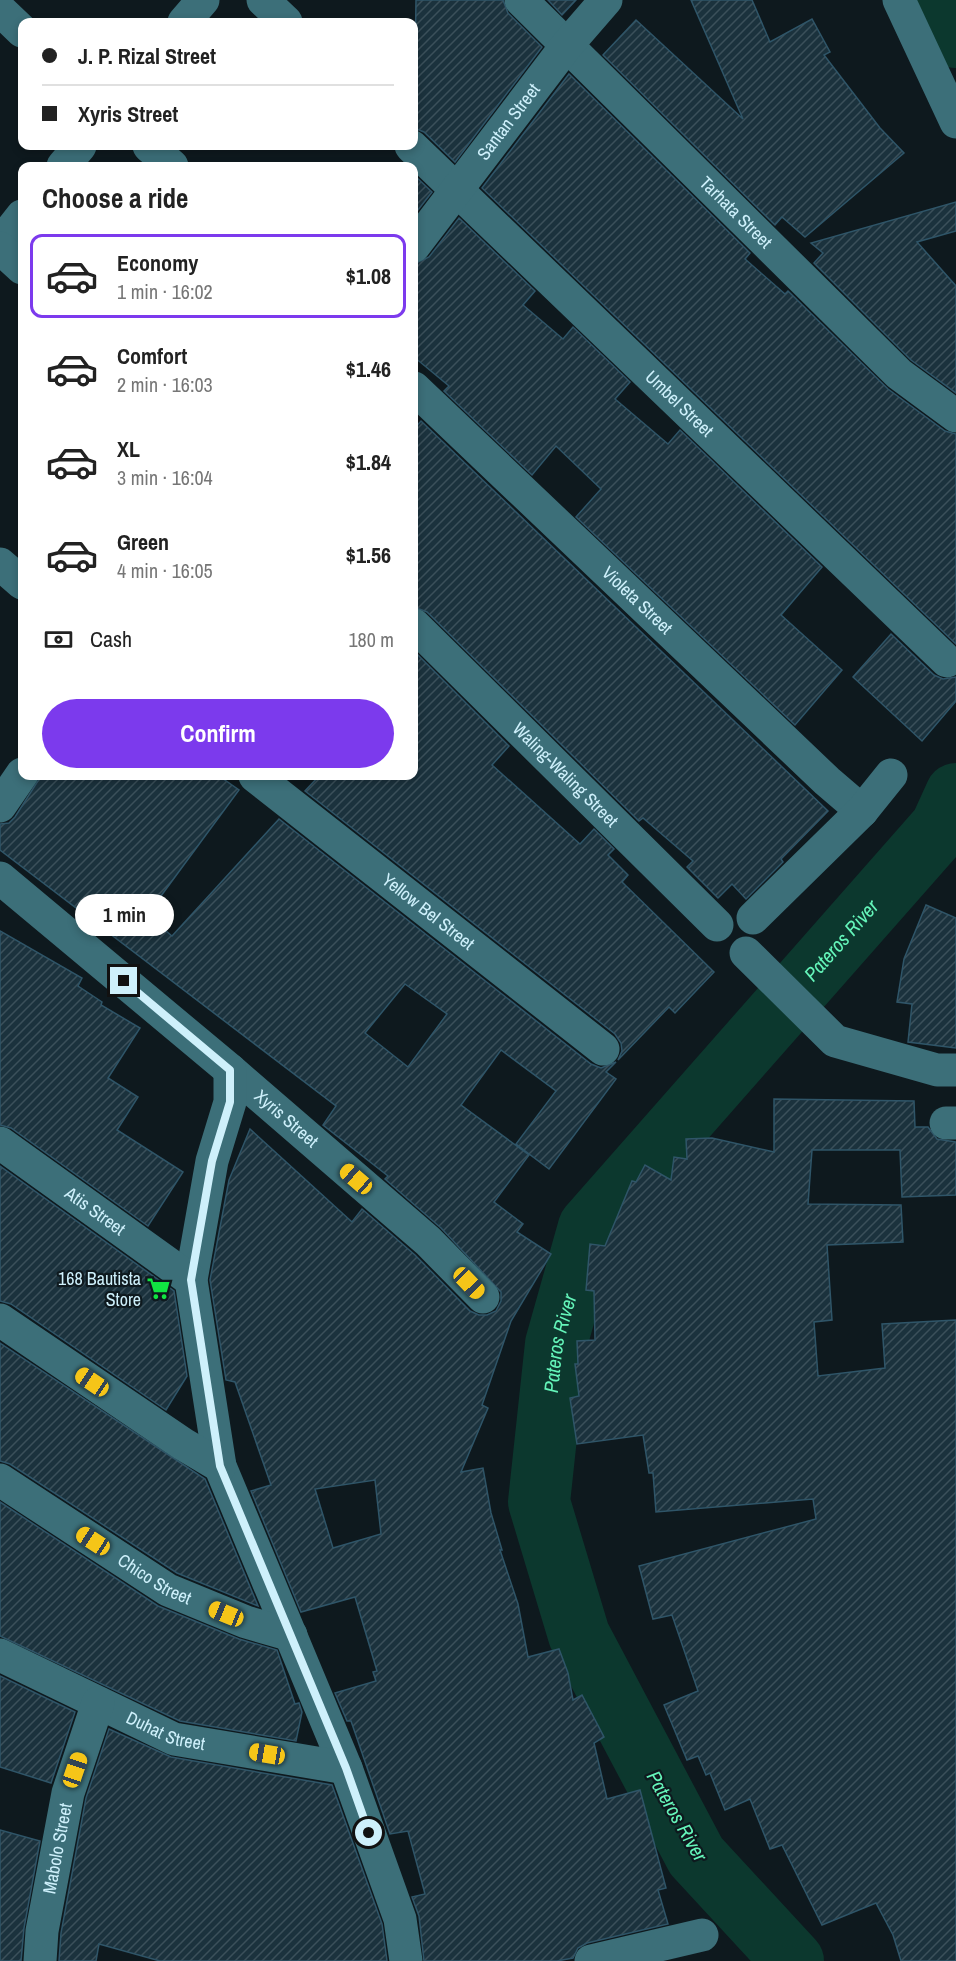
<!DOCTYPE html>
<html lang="en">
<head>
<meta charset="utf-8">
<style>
	:root { --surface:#fff; --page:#f6f6f6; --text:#222; --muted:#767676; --line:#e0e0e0; --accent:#7c3aed }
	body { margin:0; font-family:"Archivo Narrow",sans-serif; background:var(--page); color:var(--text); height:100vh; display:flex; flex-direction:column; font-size:22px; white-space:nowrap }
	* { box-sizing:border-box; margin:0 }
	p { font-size:20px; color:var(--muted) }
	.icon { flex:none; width:33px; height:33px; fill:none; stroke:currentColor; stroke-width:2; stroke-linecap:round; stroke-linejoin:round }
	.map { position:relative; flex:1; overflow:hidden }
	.sheet { position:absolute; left:18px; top:162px; width:400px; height:618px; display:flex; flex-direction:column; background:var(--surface); border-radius:12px; box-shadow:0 3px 9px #0003 }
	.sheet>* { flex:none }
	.guide { position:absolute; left:18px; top:18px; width:400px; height:132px; border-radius:12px; box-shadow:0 3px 9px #0003; display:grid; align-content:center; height:132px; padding:0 24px; background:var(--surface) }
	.end { position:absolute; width:27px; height:27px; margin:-14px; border:8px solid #cef0fb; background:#111; box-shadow:0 0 0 3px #111 }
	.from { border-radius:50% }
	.bubble { position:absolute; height:42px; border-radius:21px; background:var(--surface); box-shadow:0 3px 9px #0003; font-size:20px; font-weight:700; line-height:42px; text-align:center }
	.car { position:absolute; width:18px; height:36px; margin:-18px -9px; border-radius:8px; box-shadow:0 0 4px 2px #0007; background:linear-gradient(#f5c518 24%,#345 0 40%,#f5c518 0 76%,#345 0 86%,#f5c518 0) }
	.guide b { display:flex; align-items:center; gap:21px; height:57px; font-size:22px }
	.guide b+b { border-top:2px solid var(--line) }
	.guide i { width:15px; height:15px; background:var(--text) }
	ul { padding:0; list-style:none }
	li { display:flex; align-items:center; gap:18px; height:84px; margin:0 12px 9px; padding:0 12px; border:3px solid transparent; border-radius:12px }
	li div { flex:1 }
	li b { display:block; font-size:22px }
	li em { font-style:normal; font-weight:700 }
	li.on { border-color:var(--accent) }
	li>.icon { width:54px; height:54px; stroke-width:1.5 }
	h2 { padding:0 24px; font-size:27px; line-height:72px }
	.pay { display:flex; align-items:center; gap:15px; height:66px; padding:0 24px; font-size:22px }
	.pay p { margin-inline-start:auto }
	.button { display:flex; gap:12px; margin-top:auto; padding:12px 24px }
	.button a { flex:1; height:69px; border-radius:36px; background:var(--accent); color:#fff; font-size:24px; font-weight:700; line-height:69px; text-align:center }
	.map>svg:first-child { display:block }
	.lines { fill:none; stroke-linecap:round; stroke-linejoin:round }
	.river { stroke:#0c382e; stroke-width:62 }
	.building { fill:url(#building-hatch); stroke:#2f5568; stroke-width:1.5; fill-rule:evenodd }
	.minor { stroke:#3c6f79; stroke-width:33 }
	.route { stroke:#cef0fb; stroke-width:8 }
	.labels { text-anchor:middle; stroke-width:4.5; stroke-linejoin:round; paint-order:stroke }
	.street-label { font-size:18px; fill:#cef0fb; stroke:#0e191e }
	.poi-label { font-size:18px; fill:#cef0fb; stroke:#0e191e; text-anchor:end }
	.water-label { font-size:20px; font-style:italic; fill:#64f4b9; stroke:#0e191e }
</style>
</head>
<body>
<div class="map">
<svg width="956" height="1961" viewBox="0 0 956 1961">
	<defs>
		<pattern id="building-hatch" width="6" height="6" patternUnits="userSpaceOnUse" patternTransform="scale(1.5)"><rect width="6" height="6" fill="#1b323d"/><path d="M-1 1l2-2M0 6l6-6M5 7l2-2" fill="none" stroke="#3b505a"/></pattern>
	</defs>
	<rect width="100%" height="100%" fill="#0e191e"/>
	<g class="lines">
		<g class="river">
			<path d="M936,0L956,37"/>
			<path id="s1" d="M793,1961L696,1856L579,1635L539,1502L556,1344L589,1227L941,827L956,794"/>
		</g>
	</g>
	<g class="building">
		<path d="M416,0H503L508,13L542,47L455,162L424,132L414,128Z"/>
		<path d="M548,0H576L562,15Z"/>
		<path d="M691,0H752L770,42L812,19L830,52L824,55L880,128L904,153L805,237L782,217L775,225L603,55L636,20L743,119Z"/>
		<path d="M569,74L750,253L745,259L785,294L788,291L888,389L945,431L956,434V644L482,188Z"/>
		<path d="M414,175L432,192L414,215Z"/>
		<path d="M956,202V231L917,242L956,286V393L911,360L814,263L823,253L811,243Z"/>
		<path d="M459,218L535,291L523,305L563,339L573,327L630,382L615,399L668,444L680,430L822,567L781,615L842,670L795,725L576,517L601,489L556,446L532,475L444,391L449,386L414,357V264L429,257Z"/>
		<path d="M421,421L828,811L781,859L783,862L746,899L732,884L718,898L687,867L693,861L643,818L639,821L427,612L414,607V429Z"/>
		<path d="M891,634L934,675L943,679L956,677V701L922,741L853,677Z"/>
		<path d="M414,651L509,746L492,765L580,844L594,829L614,849L608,855L628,875L622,882L714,972L675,1013L669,1007L618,1060L622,1051L621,1043L615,1034L305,791L319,776H414Z"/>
		<path d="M41,776H219L239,790L147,915L172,936L279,819L591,1064L601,1068L616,1062L606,1072L616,1079L549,1169L516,1144L556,1091L501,1050L461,1105L529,1155L494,1202L523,1224L517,1232L551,1254L511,1321L482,1405L488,1408L461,1472L483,1468L491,1513L502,1550H500L518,1604L528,1657L559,1649L568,1673L573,1700L582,1695L604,1737L594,1743L607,1799L640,1790L666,1888L658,1890L668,1924L587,1943L578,1948L573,1958L557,1961H424L419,1916L412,1897L425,1894L408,1831L390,1834L351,1721H347L335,1693L376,1681L373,1672L377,1671L355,1597L301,1612L251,1491L271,1485L235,1382L226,1380L210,1280L229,1180L250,1129L352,1222L362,1209L415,1255L470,1311L479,1315H487L496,1311L501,1301V1292L441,1228L385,1179L388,1176L323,1125L336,1106L0,850V824L9,823L15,817ZM405,984L447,1014L408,1067L365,1033ZM375,1480L381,1534L333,1548L315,1489Z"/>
		<path d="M926,905L956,918V1048L908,1042L912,1004L897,1002L904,959Z"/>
		<path d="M0,931L82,978L78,986L102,1002L101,1005L140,1028L108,1078L138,1097L117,1130L183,1172L148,1226L11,1128L0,1125Z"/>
		<path d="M774,1099L914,1101L915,1127H928L937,1139L956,1142V1195L902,1197L900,1150H812L808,1204L901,1205L903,1242L827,1245L832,1320L814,1322L818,1376L885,1368L882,1324L956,1320V1961H901L893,1935L876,1903L822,1925L782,1845L770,1849L750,1799L725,1810L710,1773L706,1775L698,1756L687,1760L664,1705L698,1691L672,1615L653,1619L639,1566L816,1519L813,1499L656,1512L653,1473H649L643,1435L577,1444L570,1398L579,1396L575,1364H578L577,1341L595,1340L594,1291L586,1290L590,1244L605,1246L632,1181L636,1182L645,1165L671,1180L674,1157L687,1159L686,1139L712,1138L774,1152Z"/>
		<path d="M0,1166L174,1291L187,1376L166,1410L11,1304L0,1301Z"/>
		<path d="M0,1343L205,1479L258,1606L177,1573L10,1464L0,1461Z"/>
		<path d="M0,1502L158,1606L239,1639L277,1650L295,1704L299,1703L302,1712L296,1741L180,1721L0,1636Z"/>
		<path d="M0,1676L75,1712L51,1783L0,1767Z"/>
		<path d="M109,1729L171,1757L332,1785L382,1924L387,1961H160L99,1944L96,1961H59L61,1933L86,1798Z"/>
		<path d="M0,1830L40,1841L24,1928L21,1961H0Z"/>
	</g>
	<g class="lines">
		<g class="minor">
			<path d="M263,0L286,22"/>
			<path id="s2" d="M521,0L899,374L956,416"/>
			<path d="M899,0L956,122"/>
			<path d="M0,10L22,31"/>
			<path d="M184,22L203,0"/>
			<path d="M149,146L172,166"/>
			<path id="s3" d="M411,146L947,661"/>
			<path d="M63,166L80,146"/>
			<path d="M0,244L22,216"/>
			<path id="s4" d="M414,246L567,45L606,0"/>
			<path d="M0,248L22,268"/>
			<path id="s5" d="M414,388L827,781L862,811"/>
			<path d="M0,564L22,583"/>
			<path id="s6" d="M414,625L717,925"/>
			<path id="s7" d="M255,776L603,1049"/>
			<path d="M0,806L22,774"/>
			<path id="s8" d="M0,878L230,1070L428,1241L483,1297"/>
			<path d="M753,918L862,811L891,775"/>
			<path d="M746,953L835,1041L937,1070H956"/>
			<path d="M230,1070V1102L212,1161L191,1280L220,1466L346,1768L400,1919L406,1961"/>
			<path d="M946,1123H956"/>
			<path id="s9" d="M0,1143L191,1280"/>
			<path d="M0,1320L183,1444L220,1466"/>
			<path id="s10" d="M0,1480L168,1590L246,1622L291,1635"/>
			<path id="s11" d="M0,1655L174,1739L346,1768"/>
			<path id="s12" d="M40,1961L42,1931L68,1793L98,1703"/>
			<path d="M591,1961L702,1935"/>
		</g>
	</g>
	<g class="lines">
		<path class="route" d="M124,981L230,1070V1102L212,1161L191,1280L220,1466L346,1768L369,1833"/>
	</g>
	<defs>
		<symbol id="supermarket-bare" viewBox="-9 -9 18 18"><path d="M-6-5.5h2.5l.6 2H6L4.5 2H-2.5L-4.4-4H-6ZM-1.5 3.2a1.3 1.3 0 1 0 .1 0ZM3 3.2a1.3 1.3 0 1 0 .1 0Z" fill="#11e542" stroke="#0e191e" stroke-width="2.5" paint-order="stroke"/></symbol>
	</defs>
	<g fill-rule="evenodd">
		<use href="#supermarket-bare" x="142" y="1272" width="33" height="33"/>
	</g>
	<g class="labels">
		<g class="street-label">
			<text dy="6" stroke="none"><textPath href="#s4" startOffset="156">Santan Street</textPath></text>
			<text dy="6" stroke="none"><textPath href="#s2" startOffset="302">Tarhata Street</textPath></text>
			<text dy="6" stroke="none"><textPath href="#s3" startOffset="372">Umbel Street</textPath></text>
			<text dy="6" stroke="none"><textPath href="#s5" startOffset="308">Violeta Street</textPath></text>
			<text dy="6" stroke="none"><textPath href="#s6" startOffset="213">Waling-Waling Street</textPath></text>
			<text dy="6" stroke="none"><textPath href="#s7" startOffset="220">Yellow Bel Street</textPath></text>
			<text dy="6" stroke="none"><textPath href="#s8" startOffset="374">Xyris Street</textPath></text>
			<text dy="6" stroke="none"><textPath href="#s9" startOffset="117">Atis Street</textPath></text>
			<text dy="6" stroke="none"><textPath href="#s10" startOffset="184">Chico Street</textPath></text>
			<text dy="6" stroke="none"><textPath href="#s11" startOffset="183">Duhat Street</textPath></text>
			<text dy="6" stroke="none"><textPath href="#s12" startOffset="114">Mabolo Street</textPath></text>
		</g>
		<g class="poi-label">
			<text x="141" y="1285">168 Bautista<tspan x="141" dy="21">Store</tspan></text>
		</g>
		<g class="water-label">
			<text dy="7" stroke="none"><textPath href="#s1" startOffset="1194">Pateros River</textPath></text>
			<text dy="7" stroke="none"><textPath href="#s1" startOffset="692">Pateros River</textPath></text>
			<text transform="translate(677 1816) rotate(60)" y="7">Pateros River</text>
		</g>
	</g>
</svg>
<i class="end from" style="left:369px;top:1833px"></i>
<i class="end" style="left:124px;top:981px"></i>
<div class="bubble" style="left:75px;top:894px;width:99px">1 min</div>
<i class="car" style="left:356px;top:1179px;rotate:311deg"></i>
<i class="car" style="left:469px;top:1283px;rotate:136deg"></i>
<i class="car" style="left:92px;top:1382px;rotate:304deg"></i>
<i class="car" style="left:93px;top:1541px;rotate:303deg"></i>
<i class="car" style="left:226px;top:1614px;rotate:292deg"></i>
<i class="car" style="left:267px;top:1754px;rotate:280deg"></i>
<i class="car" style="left:75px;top:1770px;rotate:19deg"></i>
<div class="guide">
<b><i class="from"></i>J. P. Rizal Street</b>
<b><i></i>Xyris Street</b>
</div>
<section class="sheet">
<h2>Choose a ride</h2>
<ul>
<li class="on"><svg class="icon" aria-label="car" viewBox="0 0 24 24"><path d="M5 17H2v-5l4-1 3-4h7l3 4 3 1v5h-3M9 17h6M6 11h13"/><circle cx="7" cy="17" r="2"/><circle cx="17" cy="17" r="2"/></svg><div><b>Economy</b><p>1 min · 16:02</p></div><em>$1.08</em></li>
<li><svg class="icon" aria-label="car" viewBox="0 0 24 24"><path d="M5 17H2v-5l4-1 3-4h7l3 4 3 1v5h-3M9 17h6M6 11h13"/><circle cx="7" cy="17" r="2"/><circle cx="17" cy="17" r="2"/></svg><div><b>Comfort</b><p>2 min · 16:03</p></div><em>$1.46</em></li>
<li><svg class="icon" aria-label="car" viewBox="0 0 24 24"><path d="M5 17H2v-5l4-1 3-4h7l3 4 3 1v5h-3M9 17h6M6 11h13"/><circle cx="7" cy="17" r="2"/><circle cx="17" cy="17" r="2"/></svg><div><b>XL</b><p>3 min · 16:04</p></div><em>$1.84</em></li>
<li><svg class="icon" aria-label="car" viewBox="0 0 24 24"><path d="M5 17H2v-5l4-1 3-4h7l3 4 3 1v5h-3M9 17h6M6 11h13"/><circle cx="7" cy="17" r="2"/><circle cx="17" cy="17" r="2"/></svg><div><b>Green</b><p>4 min · 16:05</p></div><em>$1.56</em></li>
</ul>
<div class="pay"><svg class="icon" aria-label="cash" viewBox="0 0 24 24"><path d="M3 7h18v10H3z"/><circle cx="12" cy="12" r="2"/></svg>Cash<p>180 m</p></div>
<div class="button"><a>Confirm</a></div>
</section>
</div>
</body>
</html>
